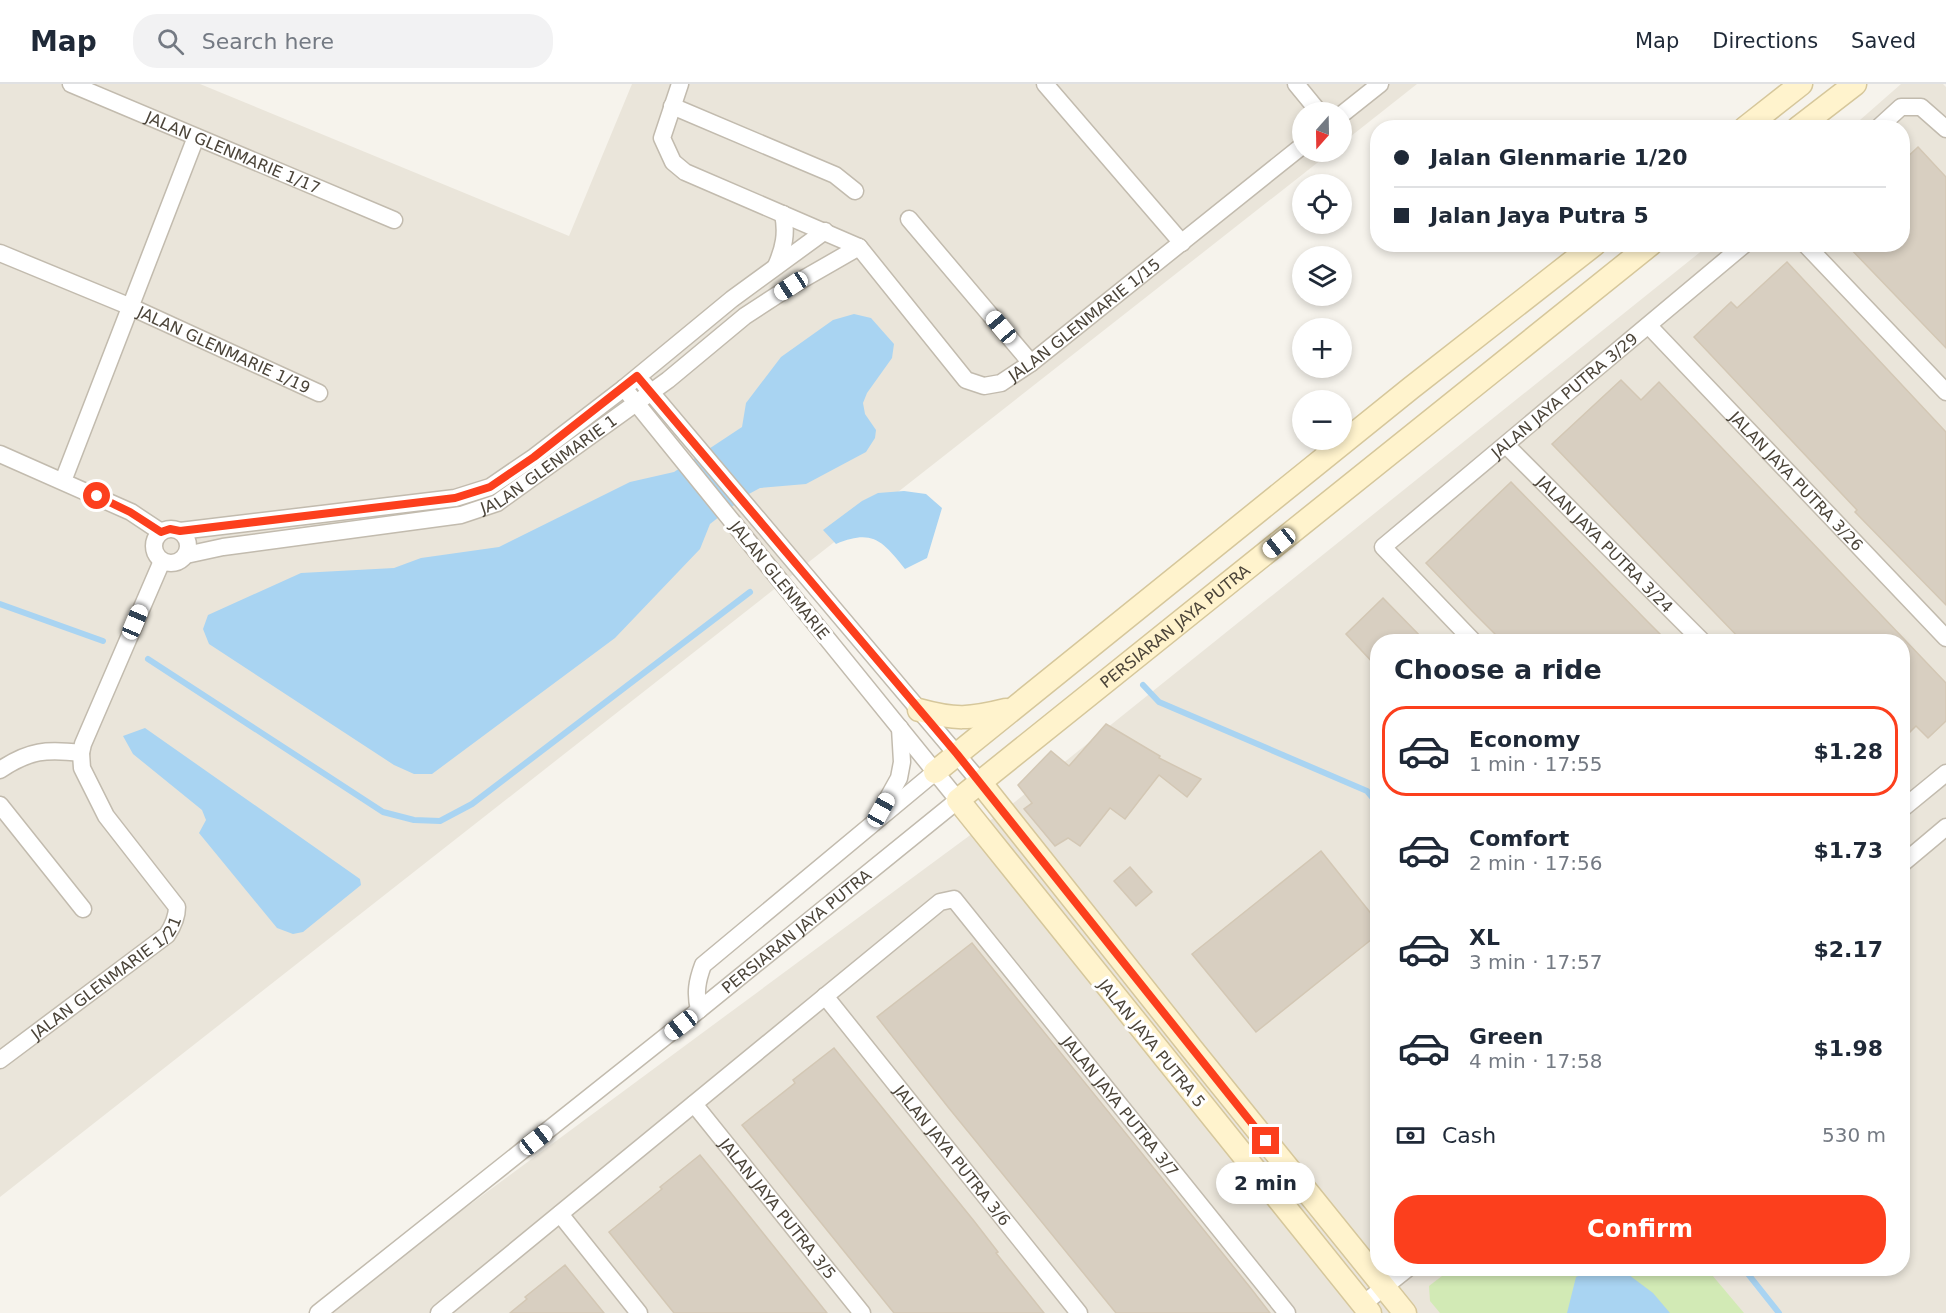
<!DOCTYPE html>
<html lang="en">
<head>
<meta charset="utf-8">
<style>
	:root { --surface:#fff; --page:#f2f2f3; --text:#1f2937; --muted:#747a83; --line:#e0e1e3; --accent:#fc3f1d }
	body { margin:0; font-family:"DejaVu Sans",sans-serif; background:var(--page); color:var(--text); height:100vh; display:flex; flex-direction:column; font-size:22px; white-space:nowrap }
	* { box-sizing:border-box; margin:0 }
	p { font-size:20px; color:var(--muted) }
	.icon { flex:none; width:33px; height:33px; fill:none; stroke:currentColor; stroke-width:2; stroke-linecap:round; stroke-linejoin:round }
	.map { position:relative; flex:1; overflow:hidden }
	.details { position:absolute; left:1370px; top:550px; width:540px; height:642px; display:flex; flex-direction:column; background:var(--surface); border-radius:24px; box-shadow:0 3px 9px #0003 }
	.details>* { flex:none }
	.top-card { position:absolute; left:1370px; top:36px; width:540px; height:132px; border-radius:24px; box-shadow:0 3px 9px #0003; display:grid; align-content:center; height:132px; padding:0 24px; background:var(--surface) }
	.needle { width:39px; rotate:200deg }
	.buttons { position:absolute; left:1292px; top:18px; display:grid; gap:12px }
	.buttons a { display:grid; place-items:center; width:60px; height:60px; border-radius:50%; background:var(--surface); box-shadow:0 3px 9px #0003; font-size:30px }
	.end { position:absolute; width:27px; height:27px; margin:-14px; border:8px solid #fc3f1d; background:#fff; box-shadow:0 0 0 3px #fff }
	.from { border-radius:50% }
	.bubble { position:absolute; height:42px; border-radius:21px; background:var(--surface); box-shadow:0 3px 9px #0003; font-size:20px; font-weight:700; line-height:42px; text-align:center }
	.car { position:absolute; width:18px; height:36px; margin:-18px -9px; border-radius:8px; box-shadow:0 0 4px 2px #0007; background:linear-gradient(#fff 24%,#345 0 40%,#fff 0 76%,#345 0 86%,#fff 0) }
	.top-card b { display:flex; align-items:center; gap:21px; height:57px; font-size:22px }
	.top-card b+b { border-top:2px solid var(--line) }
	.top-card i { width:15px; height:15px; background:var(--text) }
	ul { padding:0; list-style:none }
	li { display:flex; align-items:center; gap:18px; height:90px; margin:0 12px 9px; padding:0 12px; border:3px solid transparent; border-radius:24px }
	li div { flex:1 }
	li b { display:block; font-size:22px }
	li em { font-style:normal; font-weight:700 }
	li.selected { border-color:var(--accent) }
	li>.icon { width:54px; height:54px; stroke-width:1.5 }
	h2 { padding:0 24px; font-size:27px; line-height:72px }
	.pay { display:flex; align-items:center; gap:15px; height:66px; padding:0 24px; font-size:22px }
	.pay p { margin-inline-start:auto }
	.action { display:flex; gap:12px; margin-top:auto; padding:12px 24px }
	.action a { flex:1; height:69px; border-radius:24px; background:var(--accent); color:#fff; font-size:24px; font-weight:700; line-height:69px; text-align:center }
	header { display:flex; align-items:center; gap:36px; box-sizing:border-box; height:84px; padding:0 30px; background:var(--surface); border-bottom:2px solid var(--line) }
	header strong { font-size:28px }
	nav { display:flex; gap:33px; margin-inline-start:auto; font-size:21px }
	.search { width:420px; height:54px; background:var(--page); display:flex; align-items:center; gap:15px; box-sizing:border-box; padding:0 21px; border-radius:24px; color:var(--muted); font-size:22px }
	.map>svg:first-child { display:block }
	.residential { fill:#eae5da; fill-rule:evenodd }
	.green { fill:#d2eab5 }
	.water { fill:#a9d4f2 }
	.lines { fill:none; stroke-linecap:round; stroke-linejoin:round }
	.stream { stroke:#a9d4f2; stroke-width:6 }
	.building { fill:#d8cfc1; stroke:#d3c7b4; stroke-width:1.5 }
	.street-casing { stroke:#c2bbae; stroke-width:19 }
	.secondary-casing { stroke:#d6c79b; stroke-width:25 }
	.street { stroke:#fff; stroke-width:16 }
	.secondary { stroke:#fff3cd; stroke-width:22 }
	.route { stroke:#fc3f1d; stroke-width:8 }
	.labels { text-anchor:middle; stroke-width:6; stroke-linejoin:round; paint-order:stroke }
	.street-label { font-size:16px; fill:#4b4439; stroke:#fff }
</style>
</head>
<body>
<header>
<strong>Map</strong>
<div class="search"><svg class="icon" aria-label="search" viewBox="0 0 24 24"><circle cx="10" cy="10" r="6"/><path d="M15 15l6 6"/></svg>Search here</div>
<nav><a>Map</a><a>Directions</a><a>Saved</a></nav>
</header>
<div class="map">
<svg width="1946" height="1229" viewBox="0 0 1946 1229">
	<rect width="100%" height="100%" fill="#f6f3ec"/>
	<g class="residential">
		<path d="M0,0H200L569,152L632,0H1417L1341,60V28H1302V68H1331L0,1113Z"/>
		<path d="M1901,0H1943L1946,3V1229H323L1011,721L1709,161L1902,160V44L1852,43ZM1377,558H1902V1185H1377Z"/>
	</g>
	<path class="green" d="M1451,1185H1707L1744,1229H1440L1430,1217L1429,1202Z"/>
	<g class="water">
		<path d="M854,230L871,234L894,260L892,274L867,309L863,319L865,330L876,346L875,354L866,368L806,400L760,404L747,411L710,440L700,465L615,554L432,690H414L394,681L209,560L203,545L208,531L301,489L394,484L421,474L499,463L630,398L674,388L742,343L746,319L781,273L833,236Z"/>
		<path d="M904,407L926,410L942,424L927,474L905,485C882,456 872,445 836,460L823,446L862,417L878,409Z"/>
		<path d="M145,644L360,795L361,801L303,848L293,850L277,844L199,749L206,736L202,726L133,670L123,652Z"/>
		<path d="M1594,1185H1621L1653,1209L1670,1229H1567L1576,1193Z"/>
	</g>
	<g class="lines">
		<g class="stream">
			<path d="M0,520L103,557"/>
			<path d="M148,575L383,728L414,736L440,737L472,720L750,508"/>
			<path d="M1143,601L1159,618L1367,707L1377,719"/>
			<path d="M1744,1185L1779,1229"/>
		</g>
	</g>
	<g class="building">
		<path d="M1918,63L1946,93V264L1846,160H1902V78Z"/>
		<path d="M1787,178L1946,348V521L1855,428L1857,426L1694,253L1731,218L1737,224Z"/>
		<path d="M1621,296L1641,316L1659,298L1946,599V637L1928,654L1916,642L1902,656V558H1743L1552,360Z"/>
		<path d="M1511,398L1648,538L1668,558H1503L1472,527L1426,479Z"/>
		<path d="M1383,514L1426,558H1377V583L1346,550Z"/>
		<path d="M1106,640L1160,672L1159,674L1201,695L1187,713L1159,691L1125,735L1110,724L1080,762L1068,754L1055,762L1024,725L1032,719L1018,701L1051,667L1069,682Z"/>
		<path d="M1321,767L1377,837V851L1256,948L1192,870Z"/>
		<path d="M1130,783L1152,808L1136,822L1114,797Z"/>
		<path d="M972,859L1249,1202L1270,1229H1116L948,1023L877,933Z"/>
		<path d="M834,964L974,1137L998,1168L996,1169L1044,1229H894L742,1041L795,999L793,996Z"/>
		<path d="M700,1071L727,1104L827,1229H674L629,1173L609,1148L662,1105L660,1103Z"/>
		<path d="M565,1181L604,1229H510L527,1215L525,1213Z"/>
	</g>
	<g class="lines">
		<defs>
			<g id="street">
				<path id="s1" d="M71,0L394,136"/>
				<path id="s2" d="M680,0L662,54L673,78L685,88L859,163L966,296L984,302L1001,299L1031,279L1302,62"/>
				<path d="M1045,0L1182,159"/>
				<path d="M1296,0L1319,28"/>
				<path d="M672,22L835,91L855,107"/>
				<path d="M1341,31L1380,0"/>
				<path d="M1878,44L1901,23H1921L1946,45"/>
				<path d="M909,135L1031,279"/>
				<path d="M1805,160L1946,308"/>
				<path id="s3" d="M0,169L131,223L319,309"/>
				<path d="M776,182C784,164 787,149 783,130"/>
				<path id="s4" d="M1649,242L1946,554"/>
				<path d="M644,300L980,698"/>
				<path id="s5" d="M1506,361L1703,558"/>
				<path d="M0,370L131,428L161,448"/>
				<path d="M63,397L196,53"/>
				<circle cx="171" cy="462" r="17"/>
				<path d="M180,447L455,414L490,403L534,373L624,304L732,215L825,147"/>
				<path id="s6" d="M186,471L223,463L461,431L497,419L668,296L745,232L791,202L859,163"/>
				<path id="s7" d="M1474,558L1383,463L1745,160"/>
				<path d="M0,686C29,666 47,665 81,669"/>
				<path d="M0,721L83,825"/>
				<path d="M1902,725L1946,689"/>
				<path d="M879,730L899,694L902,678L900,644"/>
				<path d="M1902,780L1946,743"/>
				<path id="s8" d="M825,912L1079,1229"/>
				<path d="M699,926C695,909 697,897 703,881L935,688"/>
				<path id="s9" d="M0,976L167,851C173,842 177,834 177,823L106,732L82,684L81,669L83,660L162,477"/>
				<path id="s10" d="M694,1020L862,1229"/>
				<path d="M560,1130L639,1229"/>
				<path d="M1363,1220L1407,1185"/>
				<path id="s11" d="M318,1229L699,926L958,716L624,304"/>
				<path id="s12" d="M439,1229L940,818L954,815L1287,1229"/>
			</g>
			<g id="secondary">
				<path d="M1745,44L1801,0"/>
				<path d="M1798,44L1855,0"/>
				<path d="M919,626C955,636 970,635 1006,626"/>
				<path d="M935,688L1411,304L1595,160"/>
				<path d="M980,698L1192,965L1405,1229"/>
				<path id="s13" d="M1370,1229L958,716L1651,160"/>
			</g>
		</defs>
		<use href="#street" class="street-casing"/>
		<use href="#secondary" class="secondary-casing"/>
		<use href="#street" class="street"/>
		<use href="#secondary" class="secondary"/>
	</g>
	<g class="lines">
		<path class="route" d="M97,412L130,428L161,448L170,445L180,447L455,414L490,403L534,373L637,292L957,670L1266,1057"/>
	</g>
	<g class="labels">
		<g class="street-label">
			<text dy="6" stroke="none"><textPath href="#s1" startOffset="176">JALAN GLENMARIE 1/17</textPath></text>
			<text dy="6" stroke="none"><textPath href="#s2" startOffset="600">JALAN GLENMARIE 1/15</textPath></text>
			<text dy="6" stroke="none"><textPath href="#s3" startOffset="244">JALAN GLENMARIE 1/19</textPath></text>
			<text dy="6" stroke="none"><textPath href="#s7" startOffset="368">JALAN JAYA PUTRA 3/29</textPath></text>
			<text dy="6" stroke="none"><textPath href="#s6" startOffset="380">JALAN GLENMARIE 1</textPath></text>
			<text dy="6" stroke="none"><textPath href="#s4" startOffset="214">JALAN JAYA PUTRA 3/26</textPath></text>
			<text dy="6" stroke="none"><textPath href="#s5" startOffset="140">JALAN JAYA PUTRA 3/24</textPath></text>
			<text transform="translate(780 496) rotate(51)" y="6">JALAN GLENMARIE</text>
			<text dy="6" stroke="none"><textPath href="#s13" startOffset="936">PERSIARAN JAYA PUTRA</textPath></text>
			<text dy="6" stroke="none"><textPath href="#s11" startOffset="612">PERSIARAN JAYA PUTRA</textPath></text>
			<text dy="6" stroke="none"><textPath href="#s9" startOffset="135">JALAN GLENMARIE 1/21</textPath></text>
			<text transform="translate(1152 959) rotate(51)" y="6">JALAN JAYA PUTRA 5</text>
			<text dy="6" stroke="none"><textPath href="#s12" startOffset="928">JALAN JAYA PUTRA 3/7</textPath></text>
			<text dy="6" stroke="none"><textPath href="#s8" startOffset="204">JALAN JAYA PUTRA 3/6</textPath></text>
			<text dy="6" stroke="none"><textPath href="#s10" startOffset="134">JALAN JAYA PUTRA 3/5</textPath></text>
		</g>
	</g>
</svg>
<div class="buttons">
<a><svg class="needle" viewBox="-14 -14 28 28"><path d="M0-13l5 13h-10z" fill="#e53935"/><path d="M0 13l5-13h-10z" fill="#747a83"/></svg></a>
<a><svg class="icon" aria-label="locate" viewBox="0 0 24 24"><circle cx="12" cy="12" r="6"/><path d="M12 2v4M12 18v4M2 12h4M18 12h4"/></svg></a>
<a><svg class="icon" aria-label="layers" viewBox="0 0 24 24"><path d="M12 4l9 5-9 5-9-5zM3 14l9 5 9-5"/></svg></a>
<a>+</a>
<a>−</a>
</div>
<i class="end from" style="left:97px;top:412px"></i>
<i class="end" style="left:1266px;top:1057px"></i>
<div class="bubble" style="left:1216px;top:1078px;width:99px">2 min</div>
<i class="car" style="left:791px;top:202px;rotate:237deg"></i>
<i class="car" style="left:1001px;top:243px;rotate:320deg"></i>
<i class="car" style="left:1279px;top:459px;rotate:231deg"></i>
<i class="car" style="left:135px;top:538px;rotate:23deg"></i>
<i class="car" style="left:881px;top:726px;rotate:29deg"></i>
<i class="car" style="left:681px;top:941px;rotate:232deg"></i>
<i class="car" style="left:536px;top:1056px;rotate:52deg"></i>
<div class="top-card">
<b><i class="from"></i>Jalan Glenmarie 1/20</b>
<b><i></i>Jalan Jaya Putra 5</b>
</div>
<section class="details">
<h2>Choose a ride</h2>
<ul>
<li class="selected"><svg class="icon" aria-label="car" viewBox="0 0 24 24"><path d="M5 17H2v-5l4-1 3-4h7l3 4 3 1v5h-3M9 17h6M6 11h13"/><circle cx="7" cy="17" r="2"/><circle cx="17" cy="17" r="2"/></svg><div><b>Economy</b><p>1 min · 17:55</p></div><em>$1.28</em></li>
<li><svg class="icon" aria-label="car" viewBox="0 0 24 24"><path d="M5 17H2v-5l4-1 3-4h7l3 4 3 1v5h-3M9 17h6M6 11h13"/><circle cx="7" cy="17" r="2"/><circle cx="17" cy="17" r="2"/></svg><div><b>Comfort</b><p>2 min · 17:56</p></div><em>$1.73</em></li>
<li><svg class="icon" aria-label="car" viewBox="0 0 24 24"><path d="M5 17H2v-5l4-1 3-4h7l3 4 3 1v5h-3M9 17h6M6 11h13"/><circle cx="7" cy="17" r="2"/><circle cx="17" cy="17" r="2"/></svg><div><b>XL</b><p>3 min · 17:57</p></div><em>$2.17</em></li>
<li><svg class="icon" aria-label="car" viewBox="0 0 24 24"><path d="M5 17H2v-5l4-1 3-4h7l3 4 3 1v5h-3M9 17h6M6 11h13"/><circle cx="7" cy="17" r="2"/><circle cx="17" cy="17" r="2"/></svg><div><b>Green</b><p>4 min · 17:58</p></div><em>$1.98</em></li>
</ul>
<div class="pay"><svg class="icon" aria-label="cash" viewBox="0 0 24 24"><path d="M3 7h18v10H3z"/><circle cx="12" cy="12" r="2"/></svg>Cash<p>530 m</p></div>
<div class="action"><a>Confirm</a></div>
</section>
</div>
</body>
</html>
